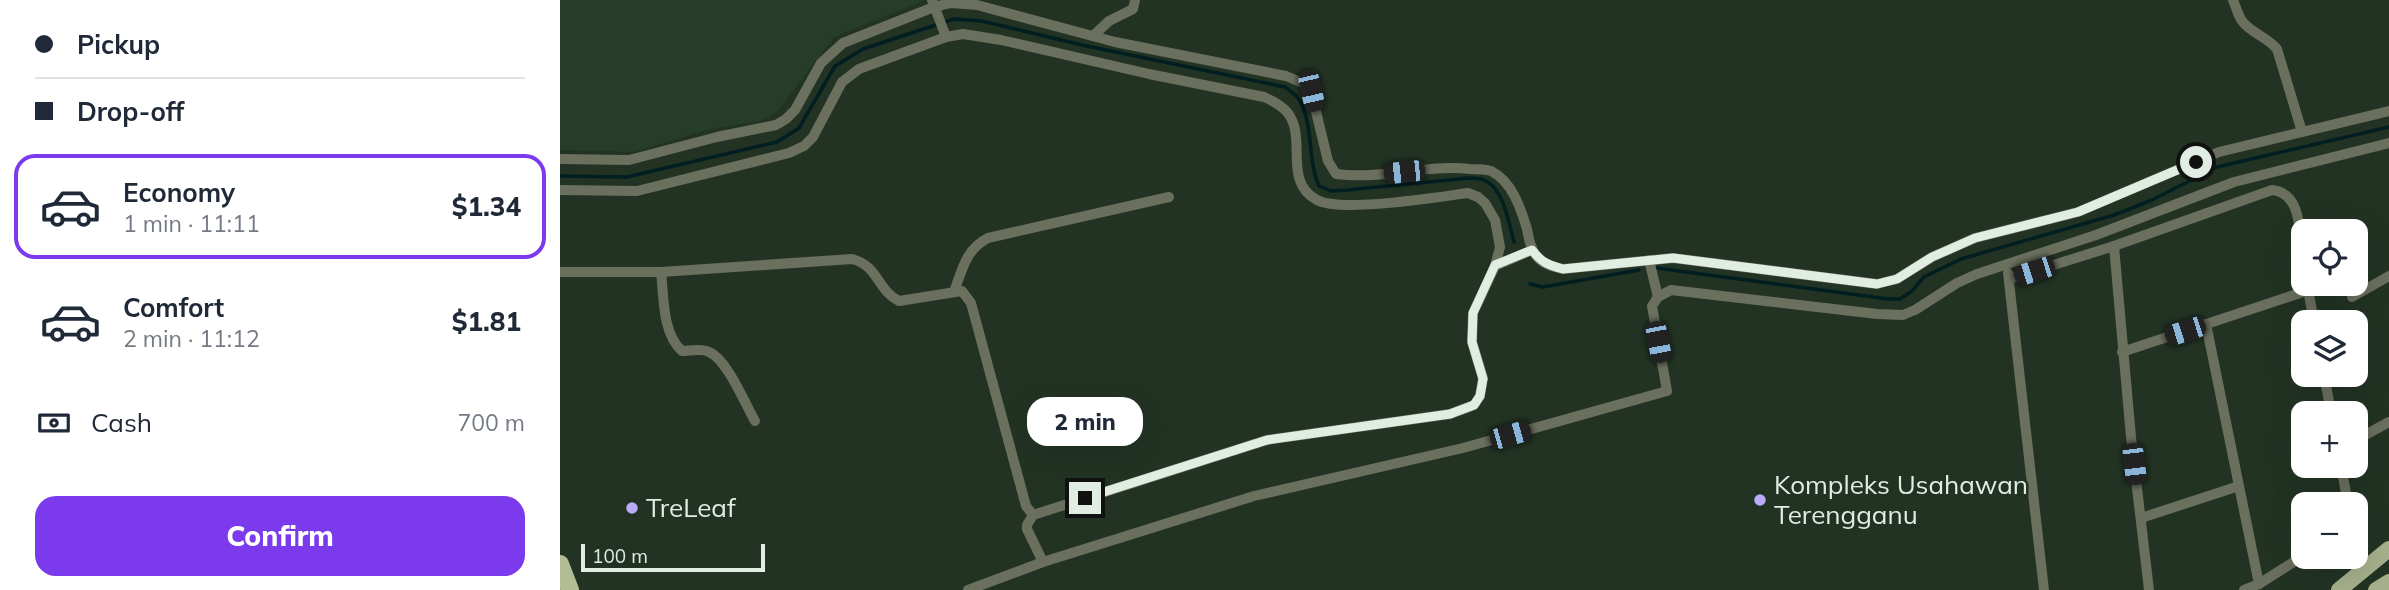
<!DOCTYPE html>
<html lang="en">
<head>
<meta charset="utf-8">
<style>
	:root { --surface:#fff; --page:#f6f6f7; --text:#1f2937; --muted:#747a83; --line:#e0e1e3; --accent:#7c3aed }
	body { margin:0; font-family:Mulish,sans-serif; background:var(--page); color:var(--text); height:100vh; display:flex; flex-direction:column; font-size:26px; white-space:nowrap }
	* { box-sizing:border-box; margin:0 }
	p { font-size:23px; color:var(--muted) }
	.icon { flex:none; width:38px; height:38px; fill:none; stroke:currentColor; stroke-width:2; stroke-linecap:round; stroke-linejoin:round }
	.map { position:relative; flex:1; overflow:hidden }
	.drawer { display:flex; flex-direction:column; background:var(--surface); width:560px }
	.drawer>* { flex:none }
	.guide { display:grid; align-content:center; height:154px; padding:0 35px; background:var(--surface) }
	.fabs { position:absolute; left:1731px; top:219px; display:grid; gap:14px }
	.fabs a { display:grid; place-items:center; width:77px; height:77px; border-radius:14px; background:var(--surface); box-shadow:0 7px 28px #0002; font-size:35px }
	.scale { position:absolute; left:21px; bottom:18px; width:184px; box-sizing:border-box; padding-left:7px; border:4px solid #e1ece2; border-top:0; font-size:19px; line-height:24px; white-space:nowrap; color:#e1ece2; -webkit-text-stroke:5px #223324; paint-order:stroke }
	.end { position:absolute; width:32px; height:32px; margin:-16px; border:9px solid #e1ece2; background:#111; box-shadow:0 0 0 4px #111 }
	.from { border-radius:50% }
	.bubble { position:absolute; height:49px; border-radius:21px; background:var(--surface); box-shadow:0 7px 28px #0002; font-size:23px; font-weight:800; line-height:49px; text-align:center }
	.car { position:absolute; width:21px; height:42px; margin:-21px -10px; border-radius:9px; box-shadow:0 0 5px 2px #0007; background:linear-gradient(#222 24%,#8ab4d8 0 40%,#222 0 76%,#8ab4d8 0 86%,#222 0) }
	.guide b { display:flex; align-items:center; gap:24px; height:66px; font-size:26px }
	.guide b+b { border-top:2px solid var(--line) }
	.guide i { width:18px; height:18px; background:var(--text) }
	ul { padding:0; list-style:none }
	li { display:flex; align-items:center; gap:21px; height:105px; margin:0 14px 10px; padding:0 21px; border:4px solid transparent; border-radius:21px }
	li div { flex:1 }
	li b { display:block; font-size:26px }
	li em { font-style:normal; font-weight:800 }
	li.current { border-color:var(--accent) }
	li>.icon { width:63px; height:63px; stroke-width:1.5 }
	.pay { display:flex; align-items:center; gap:18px; height:77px; padding:0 35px; font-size:26px }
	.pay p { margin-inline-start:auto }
	.primary-button { display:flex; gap:14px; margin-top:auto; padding:14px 35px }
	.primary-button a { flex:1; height:80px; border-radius:21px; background:var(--accent); color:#fff; font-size:28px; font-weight:800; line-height:80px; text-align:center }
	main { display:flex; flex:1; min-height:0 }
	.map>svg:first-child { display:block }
	.built { fill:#263d29 }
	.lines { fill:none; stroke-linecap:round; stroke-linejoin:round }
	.stream { stroke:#011e21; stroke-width:3.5 }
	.minor { stroke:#6b6f5e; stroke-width:10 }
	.primary { stroke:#a6b08c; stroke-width:16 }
	.trunk { stroke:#b2bc95; stroke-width:18 }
	.route { stroke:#e1ece2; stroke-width:9 }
	.poi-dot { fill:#b9abf7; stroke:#223324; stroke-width:2.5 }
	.labels { text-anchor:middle; stroke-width:5; stroke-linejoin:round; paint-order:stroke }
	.poi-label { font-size:26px; fill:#e1ece2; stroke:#223324; text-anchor:start }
</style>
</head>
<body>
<main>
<section class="drawer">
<div class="guide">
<b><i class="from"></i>Pickup</b>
<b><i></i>Drop-off</b>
</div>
<ul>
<li class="current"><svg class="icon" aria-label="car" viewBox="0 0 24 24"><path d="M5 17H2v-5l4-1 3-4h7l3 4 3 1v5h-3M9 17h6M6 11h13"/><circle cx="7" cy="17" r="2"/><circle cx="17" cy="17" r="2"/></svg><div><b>Economy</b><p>1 min · 11:11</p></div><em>$1.34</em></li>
<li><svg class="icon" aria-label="car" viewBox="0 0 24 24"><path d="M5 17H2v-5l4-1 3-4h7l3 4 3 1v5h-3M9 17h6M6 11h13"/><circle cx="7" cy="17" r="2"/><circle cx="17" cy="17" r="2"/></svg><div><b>Comfort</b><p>2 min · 11:12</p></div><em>$1.81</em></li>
</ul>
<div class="pay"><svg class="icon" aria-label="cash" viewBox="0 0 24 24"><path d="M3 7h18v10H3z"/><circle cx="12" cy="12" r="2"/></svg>Cash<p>700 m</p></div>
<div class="primary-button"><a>Confirm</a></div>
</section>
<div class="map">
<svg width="1829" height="590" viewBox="0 0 1829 590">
	<rect width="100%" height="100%" fill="#223324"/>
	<path class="built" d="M0,0H365L274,37L218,111L201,121L146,130L74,152L0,150Z"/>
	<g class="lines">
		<g class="stream">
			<path d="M0,176L67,177L217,142L239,128L275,66L303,49L394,19L422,21L522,45L725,87C729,90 735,94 738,98C754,121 747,160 759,186L771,191L787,190L909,178C913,178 921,178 926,181C944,190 949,224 954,242"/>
			<path d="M1096,268L1328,299H1340L1352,291L1364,277L1401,259L1554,215L1592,200L1657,167L1829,127"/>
			<path d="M970,284L983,287L1079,270"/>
		</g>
		<g class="minor">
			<path d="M372,0L386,37"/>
			<path d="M1673,0C1676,7 1678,15 1682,21C1691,33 1707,37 1717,49L1742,132"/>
			<path d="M533,36L549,21L573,9L575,0"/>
			<path d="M0,159L69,160L157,137L216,125L226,119L235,110L261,63L283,43L374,7L391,3L417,5L555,42L726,76L743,83L751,91L768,161L776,174C821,180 865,164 910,169C916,169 925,169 931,171C952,181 961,209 967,229C969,240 971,250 978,258C985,265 994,267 1003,269L1113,258L1317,284L1337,279L1372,257L1415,238L1518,212L1659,152L1829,111"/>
			<path d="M0,190L77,191L229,153L244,146L253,137L282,82L299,69L386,37L403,34L441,40L589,74L704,97C713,101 721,105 727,112C748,137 722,182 757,200C781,213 877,197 908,193L918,197L925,203L935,220L940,247L935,266L913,313L912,342L923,378L920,396L914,405L890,414L707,440L473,515L467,525V529L483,562"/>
			<path d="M1554,246L1571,437L1589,590"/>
			<path d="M1089,260L1098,297"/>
			<path d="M935,266L972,250"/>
			<path d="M0,272H101L292,259C319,266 316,289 339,301L402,291L411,303L466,506L473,515"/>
			<path d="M101,272C104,297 102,333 122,351C130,351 142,348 149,352C167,359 185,404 195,421"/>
			<path d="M1448,273L1484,590"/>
			<path d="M1449,279L1554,246L1712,190C1742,193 1739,232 1743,255"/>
			<path d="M1747,284L1754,322"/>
			<path d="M394,292C402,270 406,249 428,238L609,197"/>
			<path d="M1792,297L1829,276"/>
			<path d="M1646,324L1699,584"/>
			<path d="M1562,352L1749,290"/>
			<path d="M1764,374L1771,413"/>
			<path d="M1796,440L1829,422"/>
			<path d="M1781,466L1788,504"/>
			<path d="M1581,518L1679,486"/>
			<path d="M408,590L483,562L694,496L903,448L1107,391L1092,306L1098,297L1111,290L1317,314L1343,315L1355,310L1397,283L1417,274L1536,235L1674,182L1829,143"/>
			<path d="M1684,590L1699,584L1743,556"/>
		</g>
		<g class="primary">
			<path d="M1779,590L1829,549"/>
			<path d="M1816,590L1829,582"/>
		</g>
		<path class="trunk" d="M0,564L10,590"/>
	</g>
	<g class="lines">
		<path class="route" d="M525,498L707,440L890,414L914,405L920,396L923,379L912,342L913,313L935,265L972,250C981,262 988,265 1003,269L1113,258L1317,284L1337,279L1372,257L1415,238L1518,212L1636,162"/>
	</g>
	<g class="poi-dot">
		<circle cx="1200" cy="500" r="7"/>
		<circle cx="72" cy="508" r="7"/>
	</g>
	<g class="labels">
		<g class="poi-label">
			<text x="1214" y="494">Kompleks Usahawan<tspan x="1214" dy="30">Terengganu</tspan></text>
			<text x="86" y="517">TreLeaf</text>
		</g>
	</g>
</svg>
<div class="fabs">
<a><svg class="icon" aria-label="locate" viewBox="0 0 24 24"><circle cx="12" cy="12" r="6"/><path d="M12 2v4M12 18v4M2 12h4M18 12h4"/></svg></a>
<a><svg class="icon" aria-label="layers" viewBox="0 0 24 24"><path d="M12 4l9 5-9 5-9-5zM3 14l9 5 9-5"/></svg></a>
<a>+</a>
<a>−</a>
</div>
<div class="scale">100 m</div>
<i class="end from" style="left:1636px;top:162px"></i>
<i class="end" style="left:525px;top:498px"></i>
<div class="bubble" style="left:467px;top:397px;width:116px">2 min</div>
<i class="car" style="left:751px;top:91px;rotate:167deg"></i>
<i class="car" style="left:844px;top:172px;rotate:264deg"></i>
<i class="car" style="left:1474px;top:271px;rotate:252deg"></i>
<i class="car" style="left:1625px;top:331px;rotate:252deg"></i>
<i class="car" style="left:1098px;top:342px;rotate:169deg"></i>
<i class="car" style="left:950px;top:435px;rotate:74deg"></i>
<i class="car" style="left:1574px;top:464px;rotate:173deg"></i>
</div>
</main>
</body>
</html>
